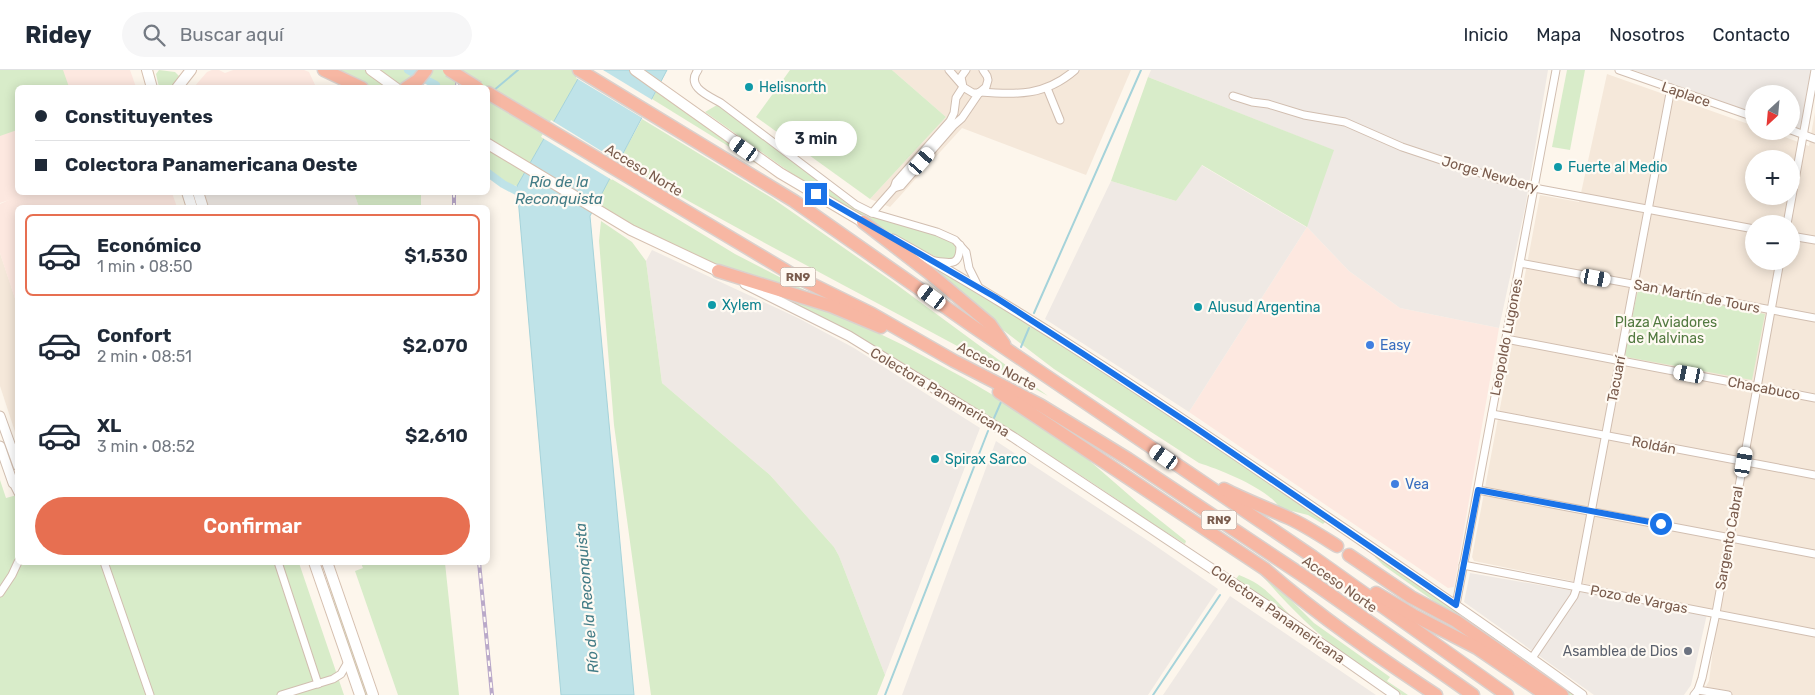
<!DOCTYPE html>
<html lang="es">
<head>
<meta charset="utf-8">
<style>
	:root { --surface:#fff; --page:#f6f6f7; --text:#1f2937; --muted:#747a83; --line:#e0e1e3; --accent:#e76f51 }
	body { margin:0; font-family:Rubik,sans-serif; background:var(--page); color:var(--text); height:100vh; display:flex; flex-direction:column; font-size:19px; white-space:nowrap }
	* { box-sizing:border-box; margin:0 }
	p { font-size:16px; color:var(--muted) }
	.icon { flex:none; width:28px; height:28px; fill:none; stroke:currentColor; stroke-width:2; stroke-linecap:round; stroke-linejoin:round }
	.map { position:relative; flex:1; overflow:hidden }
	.drawer { position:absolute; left:15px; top:135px; width:475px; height:360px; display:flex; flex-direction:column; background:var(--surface); border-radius:8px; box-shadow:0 2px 12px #0003 }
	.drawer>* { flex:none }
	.hud { position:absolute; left:15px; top:15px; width:475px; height:110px; border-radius:8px; box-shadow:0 2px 12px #0003; display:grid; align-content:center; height:110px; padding:0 20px; background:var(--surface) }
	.needle { width:32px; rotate:206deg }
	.controls { position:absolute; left:1745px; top:15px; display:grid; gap:10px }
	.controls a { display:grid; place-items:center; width:55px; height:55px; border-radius:50%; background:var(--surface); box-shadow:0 2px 12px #0003; font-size:25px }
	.end { position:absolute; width:22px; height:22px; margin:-11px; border:6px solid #1a73e8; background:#fff; box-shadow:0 0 0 2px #fff }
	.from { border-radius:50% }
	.bubble { position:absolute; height:35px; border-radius:18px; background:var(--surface); box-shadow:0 2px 12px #0003; font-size:16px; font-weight:600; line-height:35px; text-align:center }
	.car { position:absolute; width:15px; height:30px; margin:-15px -8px; border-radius:6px; box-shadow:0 0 4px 1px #0007; background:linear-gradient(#fff 24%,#345 0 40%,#fff 0 76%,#345 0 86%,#fff 0) }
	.hud b { display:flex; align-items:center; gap:18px; height:48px; font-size:19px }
	.hud b+b { border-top:1px solid var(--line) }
	.hud i { width:12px; height:12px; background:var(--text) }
	ul { padding:9px 0 0; list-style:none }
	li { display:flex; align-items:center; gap:15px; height:82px; margin:0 10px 8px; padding:0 10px; border:2px solid transparent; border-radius:8px }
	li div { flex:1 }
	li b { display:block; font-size:19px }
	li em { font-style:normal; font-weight:600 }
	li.current { border-color:var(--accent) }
	li>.icon { width:45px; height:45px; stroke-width:1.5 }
	.action { display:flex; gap:10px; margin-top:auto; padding:10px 20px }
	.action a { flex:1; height:58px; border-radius:30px; background:var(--accent); color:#fff; font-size:20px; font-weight:600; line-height:58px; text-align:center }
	header { display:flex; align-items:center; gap:30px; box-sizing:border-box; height:70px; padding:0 25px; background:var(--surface); border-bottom:1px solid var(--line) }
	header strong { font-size:24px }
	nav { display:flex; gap:28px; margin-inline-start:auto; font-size:18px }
	.search { width:350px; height:45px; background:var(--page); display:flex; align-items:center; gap:12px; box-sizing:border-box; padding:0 18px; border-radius:28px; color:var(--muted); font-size:19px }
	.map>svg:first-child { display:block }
	.residential { fill:#f5e8da; fill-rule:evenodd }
	.commercial { fill:#fde8e0 }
	.industrial { fill:#efe9e4 }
	.green { fill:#d8ecc9 }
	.water { fill:#bfe3e8; stroke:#a5d3da }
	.pier { fill:#fdf6ec }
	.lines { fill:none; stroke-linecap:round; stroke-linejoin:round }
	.stream { stroke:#a5d3da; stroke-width:2 }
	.canal { stroke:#bfe3e8; stroke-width:8 }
	.minor-casing { stroke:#d1beb0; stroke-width:9 }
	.tertiary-casing { stroke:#d1beb0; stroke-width:11 }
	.secondary-casing { stroke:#d6c0b0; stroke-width:12 }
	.motorway-casing { stroke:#dad1cd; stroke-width:15 }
	.minor { stroke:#fff; stroke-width:7 }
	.tertiary { stroke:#fff; stroke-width:9 }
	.secondary { stroke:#fff; stroke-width:10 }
	.motorway { stroke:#f7b7a3; stroke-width:12 }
	.rail-casing { stroke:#b9a8c9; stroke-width:4 }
	.rail { stroke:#fffaf3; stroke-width:2; stroke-dasharray:5.5; stroke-linecap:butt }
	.motorway-bridge-casing { stroke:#dad1cd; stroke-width:15; stroke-linecap:butt }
	.motorway-bridge { stroke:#f7b7a3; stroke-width:12 }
	.route { stroke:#1a73e8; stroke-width:6 }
	.culture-dot { fill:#0f9aa8; stroke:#fffaf3; stroke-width:2 }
	.shop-dot { fill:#3f7fe0; stroke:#fffaf3; stroke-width:2 }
	.worship-dot { fill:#6b7280; stroke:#fffaf3; stroke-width:2 }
	.labels { text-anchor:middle; stroke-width:4.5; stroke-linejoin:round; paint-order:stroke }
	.shield { fill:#fffaf3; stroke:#a28b7f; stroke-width:1 }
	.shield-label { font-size:12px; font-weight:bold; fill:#7a5c4d }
	.culture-label { font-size:14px; fill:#0d838f; stroke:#fffaf3; text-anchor:start }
	.street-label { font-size:14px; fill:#7a5c4d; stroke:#fffaf3 }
	.park-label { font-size:14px; fill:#537a41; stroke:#fffaf3 }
	.shop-label { font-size:14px; fill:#366cbe; stroke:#fffaf3; text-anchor:start }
	.worship-label { font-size:14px; fill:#5b616d; stroke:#fffaf3; text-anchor:end }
	.water-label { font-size:15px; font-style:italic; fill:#437c86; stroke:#fffaf3 }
</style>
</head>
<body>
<header>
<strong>Ridey</strong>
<div class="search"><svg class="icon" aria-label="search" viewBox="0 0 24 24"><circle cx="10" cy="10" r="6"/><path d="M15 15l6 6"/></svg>Buscar aquí</div>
<nav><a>Inicio</a><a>Mapa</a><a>Nosotros</a><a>Contacto</a></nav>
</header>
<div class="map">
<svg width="1815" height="625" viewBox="0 0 1815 625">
	<rect width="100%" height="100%" fill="#fdf6ec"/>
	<g class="residential">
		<path d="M892,0H1131L1086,105L962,58L890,137L870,129L946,47Z"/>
		<path d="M1607,4L1754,56V61H1769L1809,76L1815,42V625H1701L1709,611L1718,541L1474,491L1472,487L1540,125L1579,132ZM1754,89H1791V126H1754ZM1754,154H1791V191H1754Z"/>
		<path d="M0,183L17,234V368L0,316Z"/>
	</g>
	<g class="commercial">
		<path d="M0,0H130L136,17L18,18V122L172,123L177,137L18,138L17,235L0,183V134L9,130L0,133Z"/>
		<path d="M212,0H219L225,3L233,0H304L309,2L316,17H194L207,2Z"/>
		<path d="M1307,157L1349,201L1400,238L1499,258L1454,517L1448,518L1189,342Z"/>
	</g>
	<g class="industrial">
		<path d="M1151,0H1548L1525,138L1499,258L1400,238L1349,201L1307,157L1189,342L1045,249L1111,111L1176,131L1201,95L1306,157L1333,80L1148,7Z"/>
		<path d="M1634,0H1811L1800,59L1791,56V24H1754V43Z"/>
		<path d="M203,123H354L359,137H208Z"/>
		<path d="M652,180L798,248L854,278L980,358L885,605L839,486L834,477L770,405L662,313L646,191Z"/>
		<path d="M996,371L1150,472L1218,519L1148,625H902Z"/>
		<path d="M1470,503L1707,544L1691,615L1684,625H1594L1464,532Z"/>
		<path d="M1230,526L1376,625H1163Z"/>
	</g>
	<g class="green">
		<path d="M0,0H63L69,17L18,18L17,60L0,66Z"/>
		<path d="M159,0L175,2L179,6L172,17H159L156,4Z"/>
		<path d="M331,0H418C414,4 409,11 404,14C380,27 352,10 331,0Z"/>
		<path d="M426,0H583L517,116L503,114L488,103V18L439,17L425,2Z"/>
		<path d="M790,0H892L946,47L870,129L756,47Z"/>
		<path d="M1567,0H1585L1570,80L1552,77Z"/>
		<path d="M1148,7L1334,80L1307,157L1202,95L1176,131L1111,111Z"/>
		<path d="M658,17L767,100L652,29Z"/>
		<path d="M717,35L771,74L850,136L870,145L936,164L956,173L958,182L954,188L947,190L936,187L851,142L791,103L705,42Z"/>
		<path d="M642,49L772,128L893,212L1048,326C906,246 760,174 619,91Z"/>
		<path d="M610,108L735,184L830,233L714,195L636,158L596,134Z"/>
		<path d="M354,123H421V137H359Z"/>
		<path d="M601,151L632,172L646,191L662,313L770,405L834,477L839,486L885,605L877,625H651L614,355L599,171Z"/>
		<path d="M906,181L1016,245L1170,345L1326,451L1323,454L1308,445L1280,438C1267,418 1221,400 1199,393L1054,299L990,250Z"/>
		<path d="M757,215L824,237L903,275L964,308L1042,354L1076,379L1137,432L1186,471L1185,474C1148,452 1113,426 1077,403C973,336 869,267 757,215Z"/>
		<path d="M1642,219L1765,244L1752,310L1626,287L1625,282L1637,224L1639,220Z"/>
		<path d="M0,410L6,428L17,425L18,492L299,493L344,625H0Z"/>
		<path d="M1376,484L1576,625H1566L1383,495L1375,487Z"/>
		<path d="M361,493H445L459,625H398L355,501L363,498Z"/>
		<path d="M1261,500L1314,553L1390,607L1387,611L1408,625H1402C1382,611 1362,597 1342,583C1311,559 1284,531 1259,502Z"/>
		<path d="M325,504H327L370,625H364Z"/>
		<path d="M1239,505C1263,514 1272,526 1290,545L1241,514L1236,509Z"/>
	</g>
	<path class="water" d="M583,0H667L590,146L634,625H561L517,116Z"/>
	<g class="pier">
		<path d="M580,0H603L654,31L644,49L576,8Z"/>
		<path d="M551,50L621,93L612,110L541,67Z"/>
	</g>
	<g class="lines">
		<g class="stream">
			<path d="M493,21L518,0"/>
			<path d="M1034,243L1141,0"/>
			<path d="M1021,277L1029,258"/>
			<path d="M994,348L1001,332"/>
			<path d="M885,625L988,361"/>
			<path d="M1153,625L1220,525"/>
		</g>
		<g class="canal">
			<path d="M408,0L436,15"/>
			<path d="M488,103L503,114L526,126"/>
		</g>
		<defs>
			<g id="minor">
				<path d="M698,0C685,17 709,26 721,33L856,135L872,143L937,162L955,170L966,182L969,198L979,218"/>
				<path d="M949,0L962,15"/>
				<path d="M966,0L961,7L963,17L973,23H979"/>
				<path d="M1619,0L1754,47"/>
				<path d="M963,17L956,28L954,43L950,51L896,112L894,118L901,116L954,55L962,48L979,23L986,17L988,10L987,6L983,0"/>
				<path d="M1047,18L1060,50"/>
				<path d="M980,22C1017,25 1045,26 1075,0"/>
				<path d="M1233,26L1252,32L1268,34L1304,45L1345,52L1402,77L1501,110L1534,118L1754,159"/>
				<path d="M1791,60L1815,69"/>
				<path d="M872,143L894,118"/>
				<path d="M1787,154L1815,0"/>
				<path d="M1791,166L1815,170"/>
				<path d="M935,191C953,194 960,195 960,175"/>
				<path d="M1520,193L1815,248"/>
				<path d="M1506,269L1815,328"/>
				<path d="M1492,344L1815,405"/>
				<path d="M13,413L18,423"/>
				<path d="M1478,420L1815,484"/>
				<path d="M104,492L150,625"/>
				<path d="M278,492L318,614"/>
				<path d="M1463,495L1815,563"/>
				<path d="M0,523L12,505L18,492"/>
				<path d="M1456,535L1556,0"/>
				<path d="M1532,588L1574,526L1577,517L1671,18"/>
				<path d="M1698,620L1728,625"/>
				<path d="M281,625L333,609L341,604L348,592"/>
				<path d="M1694,625L1698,620L1702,608L1716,543L1780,191"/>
			</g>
			<g id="tertiary">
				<path d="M893,169C1021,240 1143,322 1265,405C1371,477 1478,549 1582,625"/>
				<path d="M745,214L849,266L1013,367L1265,534L1395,625"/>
				<path d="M0,346L18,396"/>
				<path d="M0,376L13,413L18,412"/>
			</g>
			<g id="secondary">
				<path d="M147,0L152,18"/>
				<path d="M371,0L396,18"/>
				<path d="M635,0L780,103L863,152"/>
				<path d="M177,18L191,0"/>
				<path d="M488,74L631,160L718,201"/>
				<path d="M187,122L192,138"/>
				<path d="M198,122L203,138"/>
				<path d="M314,492L360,625"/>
				<path d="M327,492L373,625"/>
			</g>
			<g id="motorway">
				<path d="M324,0L362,18"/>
				<path d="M579,0L794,131L971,255L1313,487L1507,625"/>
				<path d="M406,18L418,10L426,0"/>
				<path d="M488,23L793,205L872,244L954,291L1040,335L1128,389L1311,511L1473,625"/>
				<path d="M863,152L928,202L990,254L1004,274"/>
				<path d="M718,201L831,236L881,257"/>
				<path d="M999,322L1265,499C1319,546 1377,586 1436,625"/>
				<path d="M1224,419C1245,430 1267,438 1289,448C1306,456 1321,466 1337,476"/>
				<path d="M1349,485L1411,527L1456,551L1562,625"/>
				<path d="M1376,523L1413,545L1477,578L1546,625"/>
			</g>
		</defs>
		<use href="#minor" class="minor-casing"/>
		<use href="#tertiary" class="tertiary-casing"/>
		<use href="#secondary" class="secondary-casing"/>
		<use href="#motorway" class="motorway-casing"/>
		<use href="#minor" class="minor"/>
		<use href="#tertiary" class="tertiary"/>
		<use href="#secondary" class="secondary"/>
		<use href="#motorway" class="motorway"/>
		<defs>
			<g id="rail">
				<path d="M457,18L458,0"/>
				<path d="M454,122V138"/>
				<path d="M479,492L492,625"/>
			</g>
		</defs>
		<use href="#rail" class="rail-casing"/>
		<use href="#rail" class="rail"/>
		<defs>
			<path id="motorway-bridge" d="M449,0L478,18"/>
		</defs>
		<use href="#motorway-bridge" class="motorway-bridge-casing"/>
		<use href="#motorway-bridge" class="motorway-bridge"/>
	</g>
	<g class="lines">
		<path class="route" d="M816,124L995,227L1082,283L1193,356L1456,535L1478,420L1661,454"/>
	</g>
	<g class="culture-dot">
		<circle cx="749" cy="17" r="5"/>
		<circle cx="1558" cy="97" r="5"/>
		<circle cx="712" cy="235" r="5"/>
		<circle cx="1198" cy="237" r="5"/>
		<circle cx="935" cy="389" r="5"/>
	</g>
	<g class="shop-dot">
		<circle cx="1370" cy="275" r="5"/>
		<circle cx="1395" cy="414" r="5"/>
	</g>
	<circle class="worship-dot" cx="1688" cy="581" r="5"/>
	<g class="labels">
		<g class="shield">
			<rect x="780.5" y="197.5" width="35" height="19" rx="4"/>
			<rect x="1201.5" y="440.5" width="35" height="19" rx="4"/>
		</g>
		<g class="shield-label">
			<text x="798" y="211">RN9</text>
			<text x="1219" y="454">RN9</text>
		</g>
		<g class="culture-label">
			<text x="759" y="22">Helisnorth</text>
			<text x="1568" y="102">Fuerte al Medio</text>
			<text x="722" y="240">Xylem</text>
			<text x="1208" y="242">Alusud Argentina</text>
			<text x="945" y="394">Spirax Sarco</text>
		</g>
		<g class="street-label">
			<text transform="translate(1686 24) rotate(19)" y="5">Laplace</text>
			<text transform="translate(644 100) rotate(31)" y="5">Acceso Norte</text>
			<text transform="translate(1490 104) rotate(16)" y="5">Jorge Newbery</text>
			<text transform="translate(1697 226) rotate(11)" y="5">San Martín de Tours</text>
			<text transform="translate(1506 267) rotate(-79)" y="5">Leopoldo Lugones</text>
			<text transform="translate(997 296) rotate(28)" y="5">Acceso Norte</text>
			<text transform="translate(1616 309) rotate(-79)" y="5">Tacuarí</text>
			<text transform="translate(1764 318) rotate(11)" y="5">Chacabuco</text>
			<text transform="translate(940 322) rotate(31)" y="5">Colectora Panamericana</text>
			<text transform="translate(1654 375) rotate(11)" y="5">Roldán</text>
			<text transform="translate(1729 468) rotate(-80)" y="5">Sargento Cabral</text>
			<text transform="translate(1340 514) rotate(35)" y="5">Acceso Norte</text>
			<text transform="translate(1639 529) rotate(11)" y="5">Pozo de Vargas</text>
			<text transform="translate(1278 544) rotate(35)" y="5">Colectora Panamericana</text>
		</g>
		<g class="park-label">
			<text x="1666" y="257">Plaza Aviadores<tspan x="1666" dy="16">de Malvinas</tspan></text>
		</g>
		<g class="shop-label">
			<text x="1380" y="280">Easy</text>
			<text x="1405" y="419">Vea</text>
		</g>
		<g class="worship-label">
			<text x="1678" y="586">Asamblea de Dios</text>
		</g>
		<g class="water-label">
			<text x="559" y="117">Río de la<tspan x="559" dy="17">Reconquista</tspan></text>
			<text transform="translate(587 528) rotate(-95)" y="5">Río de la Reconquista</text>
		</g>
	</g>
</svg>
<div class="controls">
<a><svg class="needle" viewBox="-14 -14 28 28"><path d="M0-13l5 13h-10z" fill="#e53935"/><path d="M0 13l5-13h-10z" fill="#747a83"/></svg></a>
<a>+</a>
<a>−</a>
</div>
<i class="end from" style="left:1661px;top:454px"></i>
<i class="end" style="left:816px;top:124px"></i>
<div class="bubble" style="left:775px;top:51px;width:82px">3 min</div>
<i class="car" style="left:744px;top:79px;rotate:305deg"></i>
<i class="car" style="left:922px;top:91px;rotate:41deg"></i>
<i class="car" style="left:1596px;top:208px;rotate:100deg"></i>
<i class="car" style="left:932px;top:227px;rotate:306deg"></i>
<i class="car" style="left:1689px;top:304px;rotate:281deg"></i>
<i class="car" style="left:1164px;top:387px;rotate:305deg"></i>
<i class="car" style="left:1744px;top:392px;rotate:10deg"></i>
<div class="hud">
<b><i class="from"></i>Constituyentes</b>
<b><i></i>Colectora Panamericana Oeste</b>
</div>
<section class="drawer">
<ul>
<li class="current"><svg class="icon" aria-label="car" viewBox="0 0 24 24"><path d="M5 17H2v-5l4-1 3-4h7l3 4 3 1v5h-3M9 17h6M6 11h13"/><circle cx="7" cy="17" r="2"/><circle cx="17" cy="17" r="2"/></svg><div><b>Económico</b><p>1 min · 08:50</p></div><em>$1,530</em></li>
<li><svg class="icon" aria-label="car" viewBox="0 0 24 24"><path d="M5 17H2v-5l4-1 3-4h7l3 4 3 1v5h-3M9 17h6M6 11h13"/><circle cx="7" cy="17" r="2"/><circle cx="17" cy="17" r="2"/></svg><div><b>Confort</b><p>2 min · 08:51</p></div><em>$2,070</em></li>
<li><svg class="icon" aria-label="car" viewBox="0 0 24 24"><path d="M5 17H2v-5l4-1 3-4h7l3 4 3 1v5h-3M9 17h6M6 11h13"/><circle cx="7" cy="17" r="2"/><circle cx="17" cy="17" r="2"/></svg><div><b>XL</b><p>3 min · 08:52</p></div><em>$2,610</em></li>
</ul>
<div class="action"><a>Confirmar</a></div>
</section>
</div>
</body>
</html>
